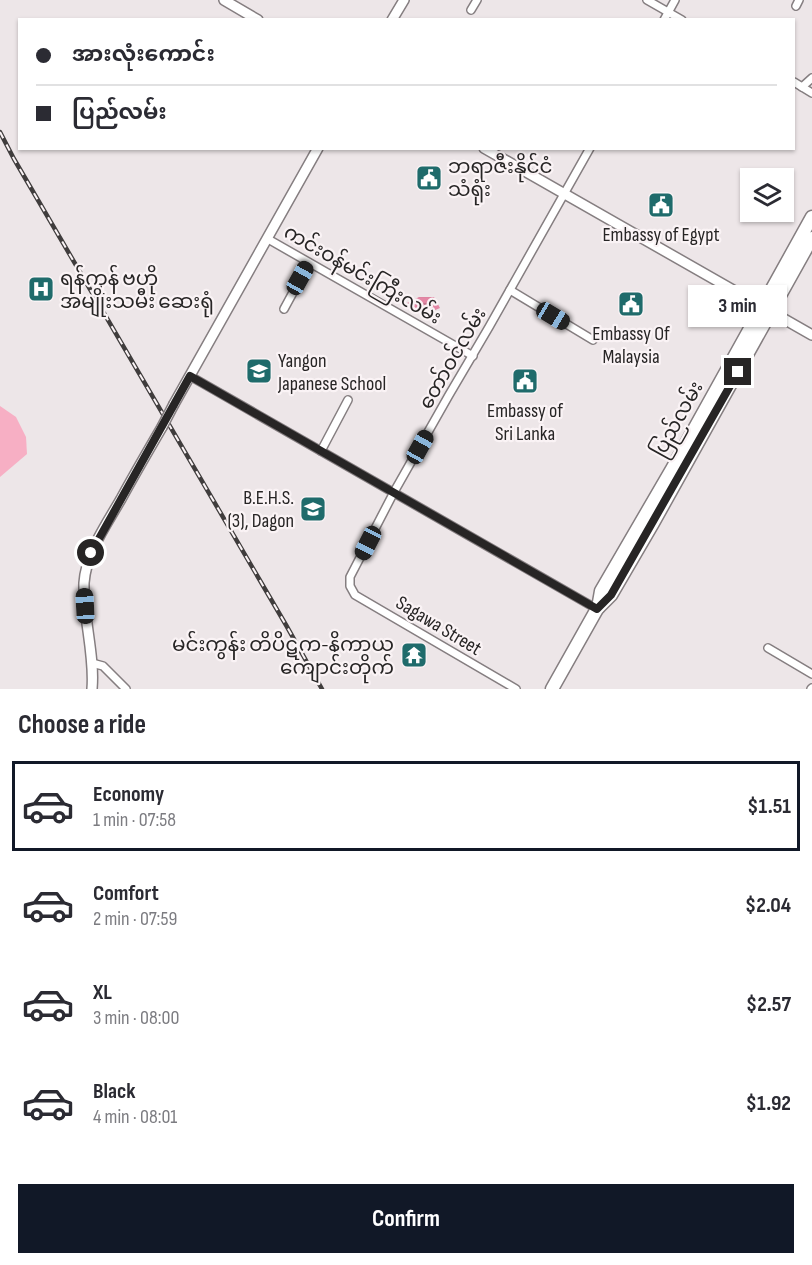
<!DOCTYPE html>
<html lang="en">
<head>
<meta charset="utf-8">
<style>
	:root { --surface:#fff; --page:#f2f2f3; --text:#2b2b33; --muted:#7c7c81; --line:#e1e1e2; --accent:#111827 }
	body { margin:0; font-family:"Sofia Sans Condensed","Noto Sans Myanmar",sans-serif; background:var(--page); color:var(--text); height:100vh; display:flex; flex-direction:column; font-size:22px; white-space:nowrap }
	* { box-sizing:border-box; margin:0 }
	p { font-size:20px; color:var(--muted) }
	.icon { flex:none; width:33px; height:33px; fill:none; stroke:currentColor; stroke-width:2; stroke-linecap:round; stroke-linejoin:round }
	.map { position:relative; height:689px; overflow:hidden }
	.sheet { display:flex; flex-direction:column; background:var(--surface); flex:1 }
	.sheet>* { flex:none }
	.guide { position:absolute; left:18px; top:18px; width:777px; height:132px; border-radius:0px; box-shadow:0 2px 4px #0004; display:grid; align-content:center; height:132px; padding:0 18px; background:var(--surface) }
	.fabs { position:absolute; left:740px; top:168px; display:grid; gap:12px }
	.fabs a { display:grid; place-items:center; width:54px; height:54px; border-radius:0px; background:var(--surface); box-shadow:0 2px 4px #0004; font-size:30px }
	.end { position:absolute; width:27px; height:27px; margin:-14px; border:8px solid #272525; background:#fff; box-shadow:0 0 0 3px #fff }
	.from { border-radius:50% }
	.bubble { position:absolute; height:42px; border-radius:0px; background:var(--surface); box-shadow:0 2px 4px #0004; font-size:20px; font-weight:700; line-height:42px; text-align:center }
	.car { position:absolute; width:18px; height:36px; margin:-18px -9px; border-radius:8px; box-shadow:0 0 4px 2px #0007; background:linear-gradient(#222 24%,#8ab4d8 0 40%,#222 0 76%,#8ab4d8 0 86%,#222 0) }
	.guide b { display:flex; align-items:center; gap:21px; height:57px; font-size:22px }
	.guide b+b { border-top:2px solid var(--line) }
	.guide i { width:15px; height:15px; background:var(--text) }
	ul { padding:0; list-style:none }
	li { display:flex; align-items:center; gap:18px; height:90px; margin:0 12px 9px; padding:0 6px; border:3px solid transparent; border-radius:0px }
	li div { flex:1 }
	li b { display:block; font-size:22px }
	li em { font-style:normal; font-weight:700 }
	li.active { border-color:var(--accent) }
	li>.icon { width:54px; height:54px; stroke-width:1.5 }
	h2 { padding:0 18px; font-size:27px; line-height:72px }
	.cta { display:flex; gap:12px; margin-top:auto; padding:12px 18px }
	.cta a { flex:1; height:69px; border-radius:0px; background:var(--accent); color:#fff; font-size:24px; font-weight:700; line-height:69px; text-align:center }
	.map>svg:first-child { display:block }
	.pitch { fill:#f7afc4 }
	.water { fill:url(#water-rules) }
	.lines { fill:none; stroke-linecap:round; stroke-linejoin:round }
	.minor-casing { stroke:#857e80; stroke-width:10 }
	.tertiary-casing { stroke:#857e80; stroke-width:12 }
	.trunk-casing { stroke:#857e80; stroke-width:15 }
	.minor { stroke:#fff; stroke-width:7 }
	.tertiary { stroke:#fff; stroke-width:9 }
	.trunk { stroke:#fff; stroke-width:12 }
	.rail-casing { stroke:#403d3d; stroke-width:4.5 }
	.rail { stroke:#faf3f5; stroke-width:2; stroke-dasharray:7; stroke-linecap:butt }
	.tertiary-bridge-casing { stroke:#857e80; stroke-width:12; stroke-linecap:butt }
	.tertiary-bridge { stroke:#fff; stroke-width:9 }
	.route { stroke:#272525; stroke-width:8 }
	.labels { text-anchor:middle; stroke-width:4.5; stroke-linejoin:round; paint-order:stroke }
	.poi-label { font-size:20px; fill:#272525; stroke:#faf3f5; text-anchor:start }
	.street-label { font-size:20px; fill:#272525; stroke:#faf3f5 }
</style>
</head>
<body>
<div class="map">
<svg width="812" height="689" viewBox="0 0 812 689">
	<defs>
		<pattern id="water-rules" width="6" height="5" patternUnits="userSpaceOnUse" patternTransform="scale(1.5)"><rect width="6" height="5" fill="#e487a5"/><path d="M0 2.5h6" fill="none" stroke="#b96e86"/></pattern>
	</defs>
	<rect width="100%" height="100%" fill="#ede6e8"/>
	<path class="pitch" d="M0,406L16,417L26,437L27,454L0,477Z"/>
	<path class="water" d="M419,297H434L440,308L433,311L423,308L418,309L407,303Z"/>
	<g class="lines">
		<defs>
			<g id="minor">
				<path d="M647,0L682,20"/>
				<path d="M796,6L799,0"/>
				<path d="M471,10L477,0"/>
				<path d="M664,20L675,0"/>
				<path d="M794,82L812,93"/>
				<path d="M802,87L812,78"/>
				<path d="M268,239L473,356"/>
				<path d="M510,290L593,340"/>
				<path d="M284,309L309,263"/>
				<path d="M190,376L597,609"/>
				<path d="M321,451L348,400"/>
				<path d="M768,648L812,674"/>
				<path d="M92,663L103,666L126,689"/>
				<path d="M516,689L355,595L350,586V577L394,492L449,395L489,327L590,148"/>
				<path d="M811,689L812,688"/>
			</g>
			<g id="tertiary">
				<path d="M224,0L258,20"/>
				<path d="M392,20L404,0"/>
				<path d="M484,148L812,335"/>
				<path d="M174,404L318,148"/>
				<path d="M92,689C95,655 83,618 84,583C86,553 106,525 121,499C134,475 148,451 162,427"/>
			</g>
			<g id="trunk">
				<path d="M598,608L601,591L672,469L812,217"/>
				<path d="M552,689L597,609L611,595L653,523L812,238"/>
			</g>
		</defs>
		<use href="#minor" class="minor-casing"/>
		<use href="#tertiary" class="tertiary-casing"/>
		<use href="#trunk" class="trunk-casing"/>
		<use href="#minor" class="minor"/>
		<use href="#tertiary" class="tertiary"/>
		<use href="#trunk" class="trunk"/>
		<defs>
			<path id="rail" d="M0,132L14,159L286,625L322,689"/>
		</defs>
		<use href="#rail" class="rail-casing"/>
		<use href="#rail" class="rail"/>
		<defs>
			<path id="tertiary-bridge" d="M162,427L174,404"/>
		</defs>
		<use href="#tertiary-bridge" class="tertiary-bridge-casing"/>
		<use href="#tertiary-bridge" class="tertiary-bridge"/>
	</g>
	<g class="lines">
		<path class="route" d="M91,553L190,376L597,609L611,595L738,372"/>
	</g>
	<defs>
		<symbol id="civic-square" viewBox="-11 -11 22 22"><rect x="-9" y="-9" width="18" height="18" rx="4" fill="#1f6b6b" stroke="#faf3f5"/><path d="M-.6-6.5H3V-4.5H.6V-3L4-1V1h2V6H-6V1h2V-1L-.6-3ZM-1.2 2.5V6h2.4V2.5Z" fill="#fff"/></symbol>
		<symbol id="hospital-square" viewBox="-11 -11 22 22"><rect x="-9" y="-9" width="18" height="18" rx="4" fill="#1f6b6b" stroke="#faf3f5"/><path d="M-5-5h3v3.5h4V-5h3V5h-3V1.5h-4V5h-3Z" fill="#fff"/></symbol>
		<symbol id="school-square" viewBox="-11 -11 22 22"><rect x="-9" y="-9" width="18" height="18" rx="4" fill="#1f6b6b" stroke="#faf3f5"/><path d="M0-5L7-2L0 1L-7-2ZM-4 1L0 2.5L4 1V4Q0 6-4 4Z" fill="#fff"/></symbol>
		<symbol id="temple-square" viewBox="-11 -11 22 22"><rect x="-9" y="-9" width="18" height="18" rx="4" fill="#1f6b6b" stroke="#faf3f5"/><path d="M0-6L5-2H3V0L6.5 2.5H4V6H1.5V3h-3V6H-4V2.5H-6.5L-3 0V-2H-5Z" fill="#fff"/></symbol>
	</defs>
	<g fill-rule="evenodd">
		<use href="#civic-square" x="414" y="163" width="30" height="30"/>
		<use href="#civic-square" x="646" y="190" width="30" height="30"/>
		<use href="#hospital-square" x="26" y="274" width="30" height="30"/>
		<use href="#civic-square" x="616" y="289" width="30" height="30"/>
		<use href="#school-square" x="244" y="356" width="30" height="30"/>
		<use href="#civic-square" x="510" y="366" width="30" height="30"/>
		<use href="#school-square" x="298" y="494" width="30" height="30"/>
		<use href="#temple-square" x="399" y="640" width="30" height="30"/>
	</g>
	<g class="labels">
		<g class="poi-label">
			<text x="448" y="173">ဘရာဇီးနိုင်ငံ<tspan x="448" dy="23">သံရုံး</tspan></text>
			<text x="661" y="241" text-anchor="middle">Embassy of Egypt</text>
			<text x="60" y="285">ရန်ကုန် ဗဟို<tspan x="60" dy="23">အမျိုးသမီး ဆေးရုံ</tspan></text>
			<text x="631" y="340" text-anchor="middle">Embassy Of<tspan x="631" dy="23">Malaysia</tspan></text>
			<text x="278" y="367">Yangon<tspan x="278" dy="23">Japanese School</tspan></text>
			<text x="525" y="417" text-anchor="middle">Embassy of<tspan x="525" dy="23">Sri Lanka</tspan></text>
			<text x="294" y="504" text-anchor="end">B.E.H.S.<tspan x="294" dy="23">(3), Dagon</tspan></text>
			<text x="394" y="651" text-anchor="end">မင်းကွန်း တိပိဋက-နိကာယ<tspan x="394" dy="23">ကျောင်းတိုက်</tspan></text>
		</g>
		<g class="street-label">
			<text transform="translate(363 274) rotate(30)" y="7">ကင်းဝန်မင်းကြီးလမ်း</text>
			<text transform="translate(452 358) rotate(-60)" y="7">တော်ဝင်လမ်း</text>
			<text transform="translate(677 419) rotate(-61)" y="7">ပြည်လမ်း</text>
			<text transform="translate(439 625) rotate(31)" y="7">Sagawa Street</text>
		</g>
	</g>
</svg>
<div class="fabs">
<a><svg class="icon" aria-label="layers" viewBox="0 0 24 24"><path d="M12 4l9 5-9 5-9-5zM3 14l9 5 9-5"/></svg></a>
</div>
<i class="end from" style="left:91px;top:553px"></i>
<i class="end" style="left:738px;top:372px"></i>
<div class="bubble" style="left:688px;top:285px;width:99px">3 min</div>
<i class="car" style="left:300px;top:278px;rotate:29deg"></i>
<i class="car" style="left:553px;top:316px;rotate:121deg"></i>
<i class="car" style="left:420px;top:447px;rotate:29deg"></i>
<i class="car" style="left:368px;top:543px;rotate:207deg"></i>
<i class="car" style="left:85px;top:606px;rotate:357deg"></i>
<div class="guide">
<b><i class="from"></i>အားလုံးကောင်း</b>
<b><i></i>ပြည်လမ်း</b>
</div>
</div>
<section class="sheet">
<h2>Choose a ride</h2>
<ul>
<li class="active"><svg class="icon" aria-label="car" viewBox="0 0 24 24"><path d="M5 17H2v-5l4-1 3-4h7l3 4 3 1v5h-3M9 17h6M6 11h13"/><circle cx="7" cy="17" r="2"/><circle cx="17" cy="17" r="2"/></svg><div><b>Economy</b><p>1 min · 07:58</p></div><em>$1.51</em></li>
<li><svg class="icon" aria-label="car" viewBox="0 0 24 24"><path d="M5 17H2v-5l4-1 3-4h7l3 4 3 1v5h-3M9 17h6M6 11h13"/><circle cx="7" cy="17" r="2"/><circle cx="17" cy="17" r="2"/></svg><div><b>Comfort</b><p>2 min · 07:59</p></div><em>$2.04</em></li>
<li><svg class="icon" aria-label="car" viewBox="0 0 24 24"><path d="M5 17H2v-5l4-1 3-4h7l3 4 3 1v5h-3M9 17h6M6 11h13"/><circle cx="7" cy="17" r="2"/><circle cx="17" cy="17" r="2"/></svg><div><b>XL</b><p>3 min · 08:00</p></div><em>$2.57</em></li>
<li><svg class="icon" aria-label="car" viewBox="0 0 24 24"><path d="M5 17H2v-5l4-1 3-4h7l3 4 3 1v5h-3M9 17h6M6 11h13"/><circle cx="7" cy="17" r="2"/><circle cx="17" cy="17" r="2"/></svg><div><b>Black</b><p>4 min · 08:01</p></div><em>$1.92</em></li>
</ul>
<div class="cta"><a>Confirm</a></div>
</section>
</body>
</html>
